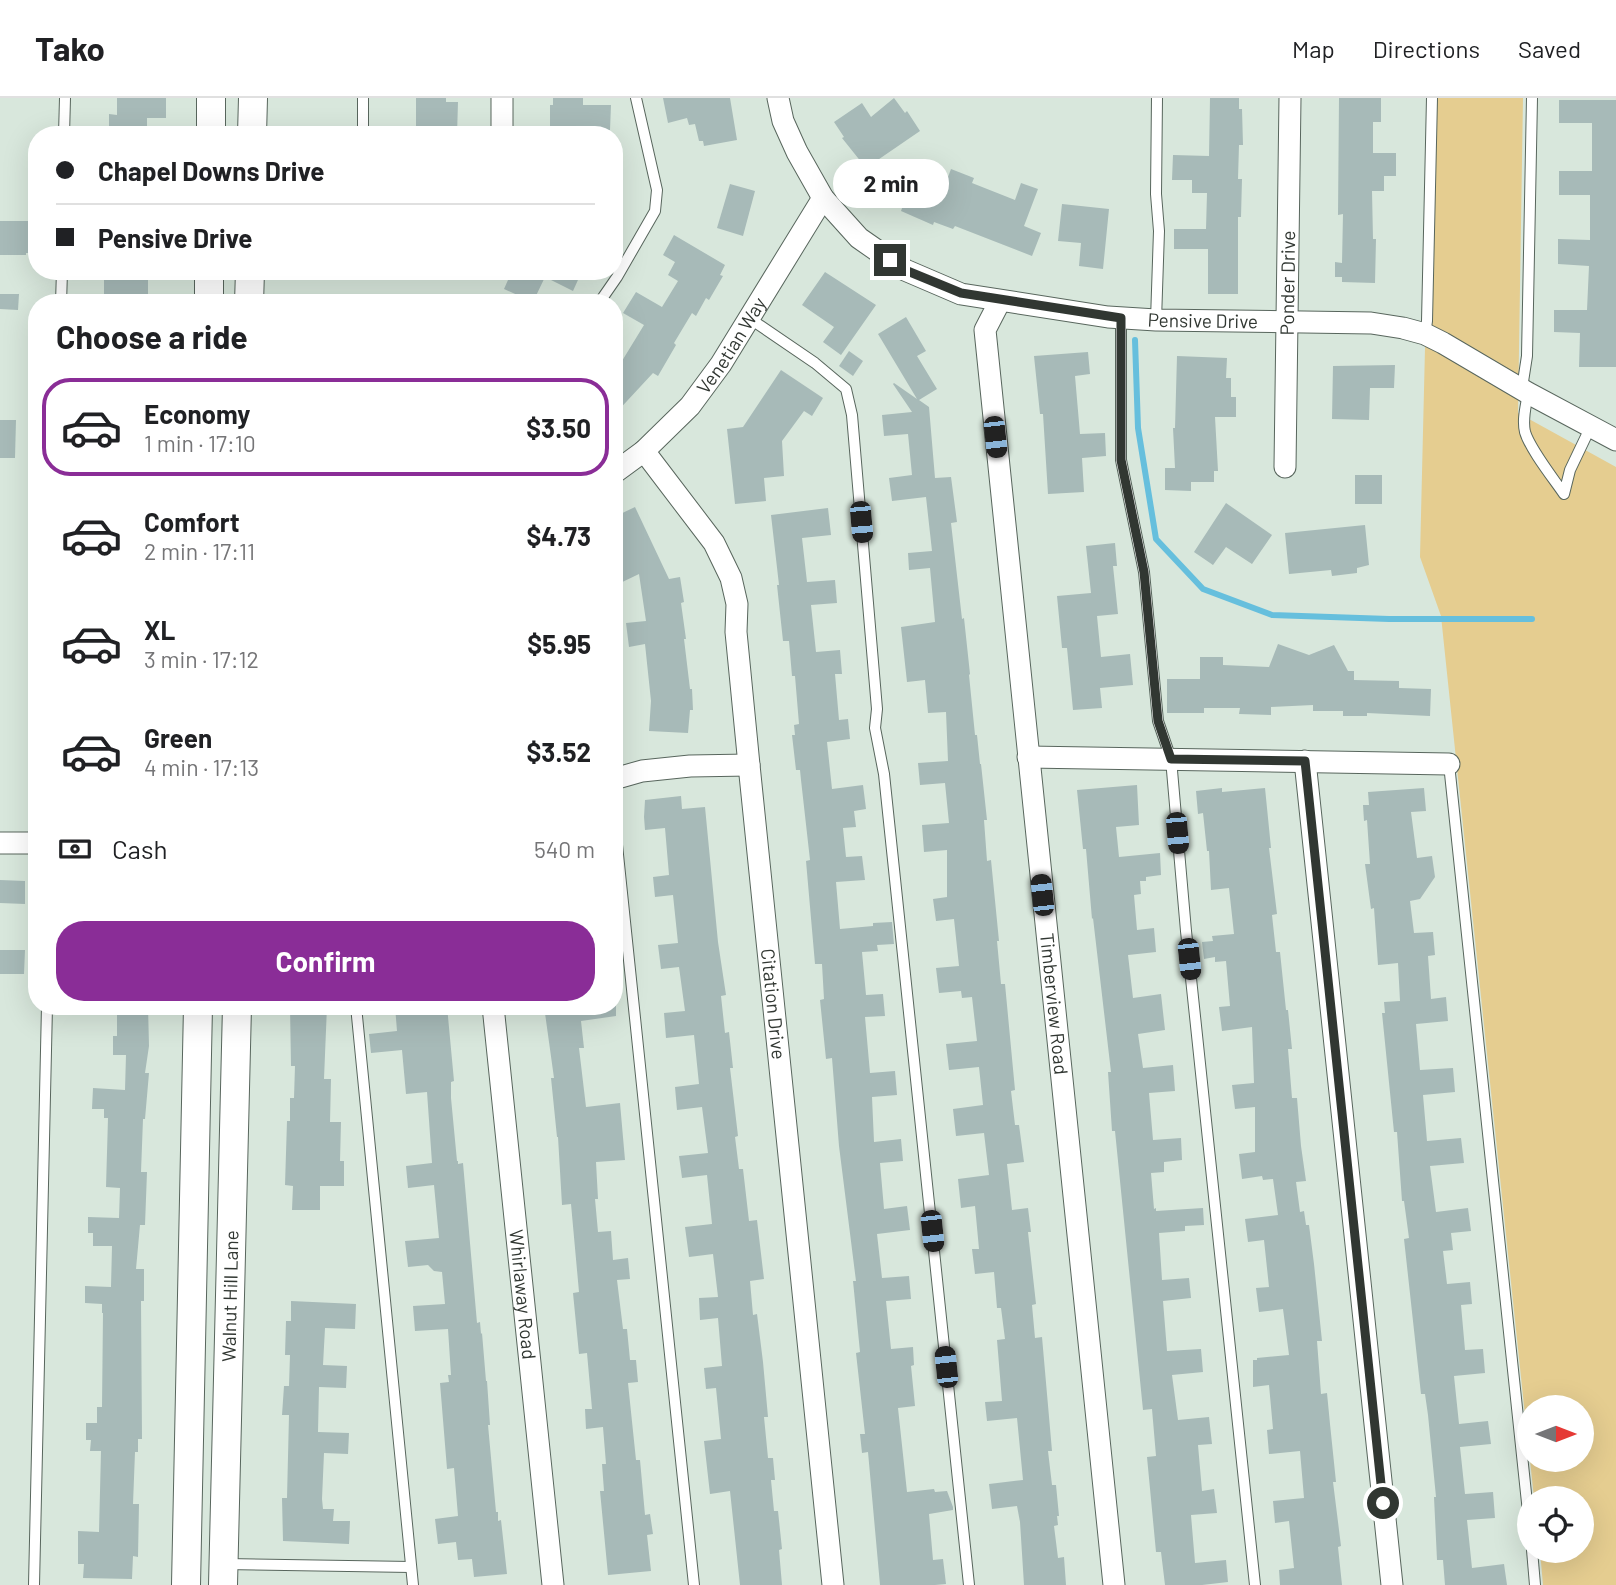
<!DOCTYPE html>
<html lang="en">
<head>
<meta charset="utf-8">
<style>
	:root { --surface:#fff; --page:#f6f6f6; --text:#202124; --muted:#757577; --line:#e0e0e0; --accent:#8a2d97 }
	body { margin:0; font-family:Barlow,sans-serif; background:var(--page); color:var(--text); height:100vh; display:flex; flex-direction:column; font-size:26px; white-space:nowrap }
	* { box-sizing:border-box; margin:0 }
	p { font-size:23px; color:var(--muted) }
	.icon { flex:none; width:38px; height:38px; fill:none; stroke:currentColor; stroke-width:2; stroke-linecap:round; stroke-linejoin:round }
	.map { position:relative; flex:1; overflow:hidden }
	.side { position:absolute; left:28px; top:196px; width:595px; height:721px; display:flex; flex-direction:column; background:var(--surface); border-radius:28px; box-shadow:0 7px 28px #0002 }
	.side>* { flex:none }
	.hud { position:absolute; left:28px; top:28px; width:595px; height:154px; border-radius:28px; box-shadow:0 7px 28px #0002; display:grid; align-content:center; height:154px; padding:0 28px; background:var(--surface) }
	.needle { width:46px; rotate:90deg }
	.controls { position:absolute; left:1517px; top:1297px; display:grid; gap:14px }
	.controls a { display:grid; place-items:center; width:77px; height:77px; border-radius:50%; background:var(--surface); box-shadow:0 7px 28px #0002; font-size:35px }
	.end { position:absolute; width:32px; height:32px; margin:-16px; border:9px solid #313732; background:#fff; box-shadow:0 0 0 4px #fff }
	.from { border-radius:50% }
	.bubble { position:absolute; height:49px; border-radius:24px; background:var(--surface); box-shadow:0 7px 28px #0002; font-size:23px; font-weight:700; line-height:49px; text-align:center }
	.car { position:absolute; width:21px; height:42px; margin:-21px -10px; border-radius:9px; box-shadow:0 0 5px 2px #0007; background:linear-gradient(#222 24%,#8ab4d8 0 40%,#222 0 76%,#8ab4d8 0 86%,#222 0) }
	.hud b { display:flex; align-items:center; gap:24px; height:66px; font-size:26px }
	.hud b+b { border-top:2px solid var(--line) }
	.hud i { width:18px; height:18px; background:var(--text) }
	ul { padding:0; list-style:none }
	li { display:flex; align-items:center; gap:21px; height:98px; margin:0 14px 10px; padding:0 14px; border:4px solid transparent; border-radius:28px }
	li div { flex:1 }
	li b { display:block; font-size:26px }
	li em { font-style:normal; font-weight:700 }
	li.selected { border-color:var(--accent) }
	li>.icon { width:63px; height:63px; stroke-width:1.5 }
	h2 { padding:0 28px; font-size:32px; line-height:84px }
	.pay { display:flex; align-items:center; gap:18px; height:77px; padding:0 28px; font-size:26px }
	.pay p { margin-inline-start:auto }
	.button { display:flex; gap:14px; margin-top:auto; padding:14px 28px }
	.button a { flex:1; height:80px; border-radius:28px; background:var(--accent); color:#fff; font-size:28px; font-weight:700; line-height:80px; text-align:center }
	header { display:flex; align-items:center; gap:42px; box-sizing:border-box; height:98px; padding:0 35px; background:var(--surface); border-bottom:2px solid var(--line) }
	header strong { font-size:33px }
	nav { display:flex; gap:38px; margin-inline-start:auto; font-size:24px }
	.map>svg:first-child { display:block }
	.green { fill:#e5cd90 }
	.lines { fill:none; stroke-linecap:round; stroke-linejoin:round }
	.stream { stroke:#66bfdd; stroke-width:6 }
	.building { fill:#a7bab8 }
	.service-casing { stroke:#58665d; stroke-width:12 }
	.minor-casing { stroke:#58665d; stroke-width:23 }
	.secondary-casing { stroke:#58665d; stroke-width:30 }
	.service { stroke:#fff; stroke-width:10 }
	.minor { stroke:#fff; stroke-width:21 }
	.secondary { stroke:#fff; stroke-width:28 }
	.route { stroke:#313732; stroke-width:9 }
	.labels { text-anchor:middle; stroke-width:6; stroke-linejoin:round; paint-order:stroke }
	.street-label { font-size:19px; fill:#313732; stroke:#d8e7dc }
</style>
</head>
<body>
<header>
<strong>Tako</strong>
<nav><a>Map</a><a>Directions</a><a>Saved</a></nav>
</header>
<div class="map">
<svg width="1616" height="1487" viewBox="0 0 1616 1487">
	<rect width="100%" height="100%" fill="#d8e7dc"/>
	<path class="green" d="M1431,0H1523L1518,315L1616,369V1487H1543L1540,1453L1582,1452V1400H1534L1530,1362H1582V1309H1530L1529,1355L1441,518L1420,459Z"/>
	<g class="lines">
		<path class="stream" d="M1135,242L1138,330L1156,441L1203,491L1272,517L1389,521H1532"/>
	</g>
	<g class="building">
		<path d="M117,0H166V20H147V29H144V37H109V16L117,17Z"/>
		<path d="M416,0H446V4H458L457,37H416Z"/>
		<path d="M553,0H583V7H611L610,32H582V37H550V7H553Z"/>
		<path d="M663,0H730L737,42L704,48L703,43H699L695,26L689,27L687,20L668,25Z"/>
		<path d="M894,0L905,15L907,13L920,33L866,70L842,40L844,39L834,24L862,5L871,19Z"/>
		<path d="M1210,0H1239V11H1242L1243,47H1239L1238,81H1242L1241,119H1238V196H1208V151H1174V131H1206L1207,95H1192V82H1172L1173,57L1209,58Z"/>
		<path d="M1339,0H1381V24H1373V55H1396V78H1384V93H1372L1373,141H1376L1375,185L1342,184V179H1335V164L1342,165L1343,116L1338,117Z"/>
		<path d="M1559,2H1616V269H1579L1580,235L1554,234V212H1587L1589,168L1558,166V141L1590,142V97H1559V73H1592V25H1559Z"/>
		<path d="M951,71L974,80L972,85L1015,102L1021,85L1038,91L1024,128L1041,135L1032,158L955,128L953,131L934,124L933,127L901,113L912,82L936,91L938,85L945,87Z"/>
		<path d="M730,86L755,93L743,138L717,130Z"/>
		<path d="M1062,106L1109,111L1103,171L1079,168L1081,145L1058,143Z"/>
		<path d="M0,123H37V145L34,144V155H26V157H0Z"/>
		<path d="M674,137L725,167L720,177L723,178L709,202L706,200L696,218L692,215L674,245L676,247L658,278L653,275L614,317V276L644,227L623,215L636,194L662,209L678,183L668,177L675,164L663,157Z"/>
		<rect x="104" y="173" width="44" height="32"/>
		<path d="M512,173H582L573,193L545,179L533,204L504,191Z"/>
		<path d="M825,174L876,207L841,257L823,244L834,229L802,207Z"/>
		<path d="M0,196H19L18,212L0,211Z"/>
		<path d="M906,219L926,253L917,258L937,291L919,302L929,309L935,380L951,379L957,424L951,425L962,521L964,520L970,576L969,577L975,637H977L980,666H981L987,722H984L987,763L991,762L999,843H997L1001,886H1005L1015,992L1011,993L1015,1027H1019L1024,1064L1007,1066L1012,1112L1028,1110L1031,1134H1028L1036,1206L1032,1207L1035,1240L1042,1239L1052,1353H1048L1052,1387H1056L1059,1418H1057L1058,1427L1054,1428L1058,1460L1064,1459L1066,1487H1024L1020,1424L1017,1408L992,1411L989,1386L1023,1382L1017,1320L987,1323L985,1304L1002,1303L997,1242L1005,1241L1001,1210H997L994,1174L975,1176L972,1151H979L975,1108L961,1110L958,1081L989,1077L984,1035L956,1038L953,1011L983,1007L979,969L949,972L946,946L977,943L972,899L962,900L961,893L939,895L936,870L959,868L954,821L936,823L933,801L947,799V752L924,754L922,727L949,725L945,685L920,687L918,665L948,663L946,614L928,615L925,582L907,584L901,529L935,524L930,470L909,472L908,455L932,453L926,399L892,403L889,380L912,377L908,336L884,338L882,317L912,314L893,286L894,285L917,301L878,236Z"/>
		<path d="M849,253L863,263L853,278L839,268Z"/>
		<path d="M1088,254L1090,276L1075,278L1080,336L1105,335L1106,358L1082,360L1084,394L1048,396L1043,316H1040L1034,258Z"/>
		<path d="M1177,258L1227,260L1226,280H1231V299H1236V319H1215L1218,373H1214V384H1191V393L1165,392V370H1175L1173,330H1175Z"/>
		<path d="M1395,267L1394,290H1370L1369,322L1332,321L1333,268Z"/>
		<path d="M781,272L823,300L812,318L804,313L782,343L784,378L764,380L766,403L735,406L727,331L743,329Z"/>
		<path d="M0,322H16L15,360H0Z"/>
		<rect x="1355" y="377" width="27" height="29"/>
		<path d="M1226,405L1272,437L1252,466L1226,449L1213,467L1194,454Z"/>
		<path d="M635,409L669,481L680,479L684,504L681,505L686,541H684L690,591H692L693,612H690L688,635L649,633L651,603L645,546L629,549L626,525L646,523L639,476L614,488V419Z"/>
		<path d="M828,410L831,437L802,440L807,484L835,482L837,505L811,507L816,554L840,552L842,576H835L839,622L848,621L850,641L827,644L832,691L863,687L866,711L854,713L856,729L843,730L846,759L862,758L865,782L836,784L840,831L873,828V825L892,824L894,846L877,847L878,853L862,854L866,897L883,896L885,918L865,919L870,975L895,973L897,997L872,999L874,1044L901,1041L903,1063L880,1065L884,1111L907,1108L910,1132L877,1136L882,1180L909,1178L911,1201L886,1203L891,1251L913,1249L914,1267L911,1268L915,1308L898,1310L907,1394L934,1391L935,1394L947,1393L953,1409V1412L929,1416L933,1462L943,1461L946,1486L935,1487H880L868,1354L862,1355L860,1336H865L856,1255L860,1254L853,1183H856L839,1048L832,960L826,961L820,902L824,901L822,866H815L806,763L810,762L801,682L800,672H796L792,637H795L794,627L799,626L795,578H792L789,543H783L777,487H779L771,417Z"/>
		<path d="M1365,427L1369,467L1357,470V475L1332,478L1331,472L1289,476L1285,435Z"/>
		<path d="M1115,445L1117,468H1113L1118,516L1097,518L1101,559L1130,556L1133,587L1100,590L1102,610L1073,612L1067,550H1062L1057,498L1091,495L1086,448Z"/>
		<path d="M1278,546L1309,557L1334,547L1348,573H1354V582L1399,583V590L1431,591L1430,618L1367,615V618H1343V613H1313V607L1271,609V617L1239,616L1240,610H1204V615H1167V581H1200V559H1223V567L1269,569Z"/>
		<path d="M1137,687L1139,727L1116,729L1119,759L1160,755L1161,777L1146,779V783H1140L1141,796L1134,797L1137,832L1154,830L1156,854L1128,857L1133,900L1161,896L1165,932L1138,936L1143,970L1173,967L1175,993L1149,995L1153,1042L1181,1040L1182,1062L1164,1064V1074L1151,1075L1154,1111L1156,1110V1113L1203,1110L1204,1127L1185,1128V1133L1159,1135L1162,1182L1189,1180L1191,1200L1163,1203L1167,1253L1201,1251L1203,1274L1172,1277L1178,1322L1209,1319L1212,1346L1198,1347L1202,1393L1214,1391L1217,1415L1191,1417L1195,1465L1226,1462L1228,1484L1202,1487H1165L1161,1454H1156L1147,1359L1156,1358L1152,1311L1143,1312L1115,1033H1112L1108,974H1111L1093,820L1092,821L1086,751H1083L1077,692Z"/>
		<path d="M1222,690V694L1265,690L1271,750H1269L1277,816L1272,817L1276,854H1280L1286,912H1288L1292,951H1288L1292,1000H1297L1301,1048L1306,1083L1296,1084L1300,1114L1304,1113L1306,1127H1309L1314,1166L1322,1243H1317L1321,1296L1327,1295L1330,1326L1336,1384H1333L1341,1448L1338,1449L1342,1487H1280L1279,1472L1294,1470L1289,1423L1275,1425L1273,1403L1304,1400L1300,1353L1269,1356L1267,1332L1273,1331L1269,1287L1253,1289V1262H1257V1260L1289,1257L1283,1211L1259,1214L1256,1190L1269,1189L1264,1142L1248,1144L1245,1121L1278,1117L1273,1081L1263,1082L1262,1078L1242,1081L1239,1056L1255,1054V1009L1235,1011L1232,987L1254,985L1252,929L1222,933L1219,909L1230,908L1226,863L1215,864V859L1204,861L1202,844L1213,843L1212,838L1234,836L1229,790L1211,792L1209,753H1207L1203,715L1198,716L1196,693Z"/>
		<path d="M1424,690L1426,713L1411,714L1417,760L1432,758L1435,779L1420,801L1410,803L1414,835L1433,834L1435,857L1428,858L1431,901L1446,899L1448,923L1416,926L1420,972L1453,970L1455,994L1423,997L1427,1043L1461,1040L1464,1065L1430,1068L1436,1114L1468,1110L1471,1133L1451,1135L1453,1152L1443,1153L1447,1186L1470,1184L1472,1206L1461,1207L1465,1252L1483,1251L1485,1275L1454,1278L1459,1326L1488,1323L1491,1346L1460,1349L1465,1396L1493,1394L1495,1420L1467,1422L1472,1470L1504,1466L1507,1487H1445L1443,1462H1437L1434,1399H1436L1428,1317L1425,1296H1421L1404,1141L1409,1140L1404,1103H1402L1397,1034H1394L1382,915H1385L1384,904L1400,903L1398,865L1378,867L1374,810L1371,811L1365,766H1370L1367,722L1364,723L1363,707H1369L1368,694Z"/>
		<path d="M681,698L682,711L705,709L718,844L726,897L721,898L725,935L729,934L733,970H730L738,1038L735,1039L739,1071H743L749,1123L757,1122L764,1181L750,1183L753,1217L757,1216L763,1264L768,1319H764L768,1360H773L775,1382H771L774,1413H778L782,1451L779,1452L782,1487H740L730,1393L710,1396L704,1343L721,1341L716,1290L706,1291L704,1270L722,1268L718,1220L700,1222L699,1200L718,1199L713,1156L689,1159L685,1129L712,1126L707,1077L682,1080L679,1058L708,1055L702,1009L677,1012L675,989L699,986L694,937L666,940L664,915L685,913L679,869L661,871L658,847L678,845L673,797L655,799L653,779L669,777L665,730L645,732L644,719L645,702Z"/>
		<path d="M0,782L25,783V806L0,805Z"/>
		<path d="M0,852H25L24,876H0Z"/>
		<path d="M117,908H148L149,948L145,975H149L145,1021H143L141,1074H147L145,1127H140L136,1171H144V1203H141L142,1341H138V1354H135L133,1406H139L138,1459L133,1458L132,1481L83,1480L84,1466H78V1433L99,1434L101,1353H90L91,1342H86V1325H97V1309H102L103,1215H102V1206L85,1205V1188L111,1189L112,1148H93V1135H88V1119L119,1120L120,1090L106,1089L108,1020H104V1011H92L93,990L125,992L126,957H113V938H117Z"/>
		<path d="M295,908H327L324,981H331L330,1024H341L340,1063H344V1088H320V1112H292L293,1088L285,1087L287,1023H290V1000H294L295,968H291L290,909Z"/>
		<path d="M395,908H447L454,983L451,984V1000L457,1063H458V1066L463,1065L477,1225L480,1224L481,1236L482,1235L486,1283H487L490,1327H488L496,1414H498V1423L501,1422L507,1476L474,1479L472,1461L458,1462L456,1444L438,1446L435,1421L458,1418L454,1370L447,1371L440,1285L449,1284L448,1277H451L448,1231L415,1233L413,1208L445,1206L442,1174L434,1173L428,1167L408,1169L405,1143L439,1140L434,1087L408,1090L406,1068L432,1065L427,994L406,996L402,952L371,955L369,936L397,933Z"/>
		<path d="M544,908H616V918L581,923L584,950H579L586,1009L620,1005L625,1062L596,1064L598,1101H595L598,1134L611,1133L613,1162L628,1160L630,1181L617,1182L623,1231H627L630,1262H636L638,1284L628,1285L636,1362H640L645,1417L650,1416L653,1436L647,1437L651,1473L608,1477L600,1393H604L602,1366H606L603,1329L586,1331L585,1311H592L587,1255L579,1256L573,1195L579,1194L571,1106L562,1107L558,1039H557L551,980H554Z"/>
		<path d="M291,1203L356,1206L355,1231L325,1230L323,1267L347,1268L346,1290L319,1289L318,1334L349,1335L348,1356L324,1355L322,1401L323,1411H334L333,1423H350L349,1446L283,1443L282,1400H287L289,1317H282L284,1288H289L290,1257H285L286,1223H291Z"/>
	</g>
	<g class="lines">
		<defs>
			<g id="service">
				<path d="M64,37L65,0"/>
				<path d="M363,37V0"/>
				<path d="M61,205L62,173"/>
				<path d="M599,205L617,179L655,113L657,92L636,0"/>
				<path d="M749,220L815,265L846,291L852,317L877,611L875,630L884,676L969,1487"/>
				<path d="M1121,220V362L1144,474L1158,623L1171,661L1186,833L1255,1487"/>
				<path d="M1156,222L1159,133L1156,96L1157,0"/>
				<path d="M1425,236L1427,223L1432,0"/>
				<path d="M1522,290L1527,258L1532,0"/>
				<path d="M1528,295C1526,308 1522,321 1525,334C1530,351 1553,380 1564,396L1570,372L1591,328"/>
				<path d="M1449,666L1530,1433"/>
				<path d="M614,718L694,1487"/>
				<path d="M356,908L413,1487"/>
				<path d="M1532,1452L1535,1487"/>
				<path d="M225,1466L411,1469"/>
				<path d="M34,1487L47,908"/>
			</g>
			<g id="minor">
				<path id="s1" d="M778,0L783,23L797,54L823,100L859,140L905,172L961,196L1108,219L1156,222L1371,225L1403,230L1425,236L1443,245L1528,295L1616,342"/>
				<path d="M502,37V0"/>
				<path id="s2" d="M1000,203L985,232L1114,1487"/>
				<path id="s3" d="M644,353L714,445L731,480L737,506L736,534L749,667L833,1487"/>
				<path id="s4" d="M1285,369L1290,0"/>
				<path id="s5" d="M614,375L644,353L690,308L721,266L823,100"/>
				<path d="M1028,659L1449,666"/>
				<path d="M1305,663L1392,1487"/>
				<path d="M614,681L642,673L690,668L749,667"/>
				<path d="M0,745H37"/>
				<path id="s6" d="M493,908L553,1487"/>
			</g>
			<g id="secondary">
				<path d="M211,37V0"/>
				<path d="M252,37L253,0"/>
				<path d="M209,205V173"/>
				<path d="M249,205L250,173"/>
				<path d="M186,1487L198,908"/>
				<path id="s7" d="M223,1487L237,908"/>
			</g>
		</defs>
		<use href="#service" class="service-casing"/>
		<use href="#minor" class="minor-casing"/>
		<use href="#secondary" class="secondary-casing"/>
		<use href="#service" class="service"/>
		<use href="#minor" class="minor"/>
		<use href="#secondary" class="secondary"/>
	</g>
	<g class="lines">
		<path class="route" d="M890,162L905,172L961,195L1121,220V362L1144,474L1158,623L1171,661L1305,663L1383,1405"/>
	</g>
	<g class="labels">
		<g class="street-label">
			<text dy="7" stroke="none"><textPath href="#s4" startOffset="184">Ponder Drive</textPath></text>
			<text dy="7" stroke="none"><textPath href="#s1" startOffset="525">Pensive Drive</textPath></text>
			<text dy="7" stroke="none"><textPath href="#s5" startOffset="175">Venetian Way</textPath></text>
			<text dy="7" stroke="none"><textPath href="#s3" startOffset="583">Citation Drive</textPath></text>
			<text dy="7" stroke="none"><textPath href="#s2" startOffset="710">Timberview Road</textPath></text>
			<text dy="7" stroke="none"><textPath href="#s7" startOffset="289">Walnut Hill Lane</textPath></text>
			<text dy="7" stroke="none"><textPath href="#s6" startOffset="290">Whirlaway Road</textPath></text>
		</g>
	</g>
</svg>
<div class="controls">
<a><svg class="needle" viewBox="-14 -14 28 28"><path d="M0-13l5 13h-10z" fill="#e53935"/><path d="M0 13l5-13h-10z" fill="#757577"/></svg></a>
<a><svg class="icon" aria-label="locate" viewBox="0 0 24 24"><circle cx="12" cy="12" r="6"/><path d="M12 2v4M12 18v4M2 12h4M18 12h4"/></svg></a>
</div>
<i class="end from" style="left:1383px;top:1405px"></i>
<i class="end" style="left:890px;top:162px"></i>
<div class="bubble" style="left:833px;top:61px;width:116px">2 min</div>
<i class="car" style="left:995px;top:339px;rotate:174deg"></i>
<i class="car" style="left:861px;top:424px;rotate:175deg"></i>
<i class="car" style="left:1177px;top:735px;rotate:175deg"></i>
<i class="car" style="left:1042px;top:797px;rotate:354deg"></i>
<i class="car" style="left:1189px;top:861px;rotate:174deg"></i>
<i class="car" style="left:932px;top:1133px;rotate:174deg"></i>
<i class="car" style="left:946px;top:1269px;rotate:354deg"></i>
<div class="hud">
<b><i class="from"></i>Chapel Downs Drive</b>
<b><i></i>Pensive Drive</b>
</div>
<section class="side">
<h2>Choose a ride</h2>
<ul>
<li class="selected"><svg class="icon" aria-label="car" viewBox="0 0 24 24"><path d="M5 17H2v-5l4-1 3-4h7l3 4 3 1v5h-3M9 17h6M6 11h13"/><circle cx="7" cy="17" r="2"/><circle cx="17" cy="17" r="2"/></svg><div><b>Economy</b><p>1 min · 17:10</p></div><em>$3.50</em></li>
<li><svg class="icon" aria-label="car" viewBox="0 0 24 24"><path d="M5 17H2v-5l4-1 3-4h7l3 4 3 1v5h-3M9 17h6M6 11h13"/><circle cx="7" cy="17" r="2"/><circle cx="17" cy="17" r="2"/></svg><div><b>Comfort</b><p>2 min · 17:11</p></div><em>$4.73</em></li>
<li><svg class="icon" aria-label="car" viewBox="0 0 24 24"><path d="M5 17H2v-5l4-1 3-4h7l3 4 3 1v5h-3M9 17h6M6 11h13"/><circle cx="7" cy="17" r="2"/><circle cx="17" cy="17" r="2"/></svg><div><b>XL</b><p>3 min · 17:12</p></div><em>$5.95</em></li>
<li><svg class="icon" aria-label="car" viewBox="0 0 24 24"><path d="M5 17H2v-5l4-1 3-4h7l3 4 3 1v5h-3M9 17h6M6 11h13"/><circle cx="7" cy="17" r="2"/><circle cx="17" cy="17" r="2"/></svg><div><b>Green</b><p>4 min · 17:13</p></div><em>$3.52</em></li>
</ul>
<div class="pay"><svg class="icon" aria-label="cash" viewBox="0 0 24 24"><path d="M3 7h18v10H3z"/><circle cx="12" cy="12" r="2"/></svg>Cash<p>540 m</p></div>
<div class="button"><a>Confirm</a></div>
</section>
</div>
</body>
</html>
